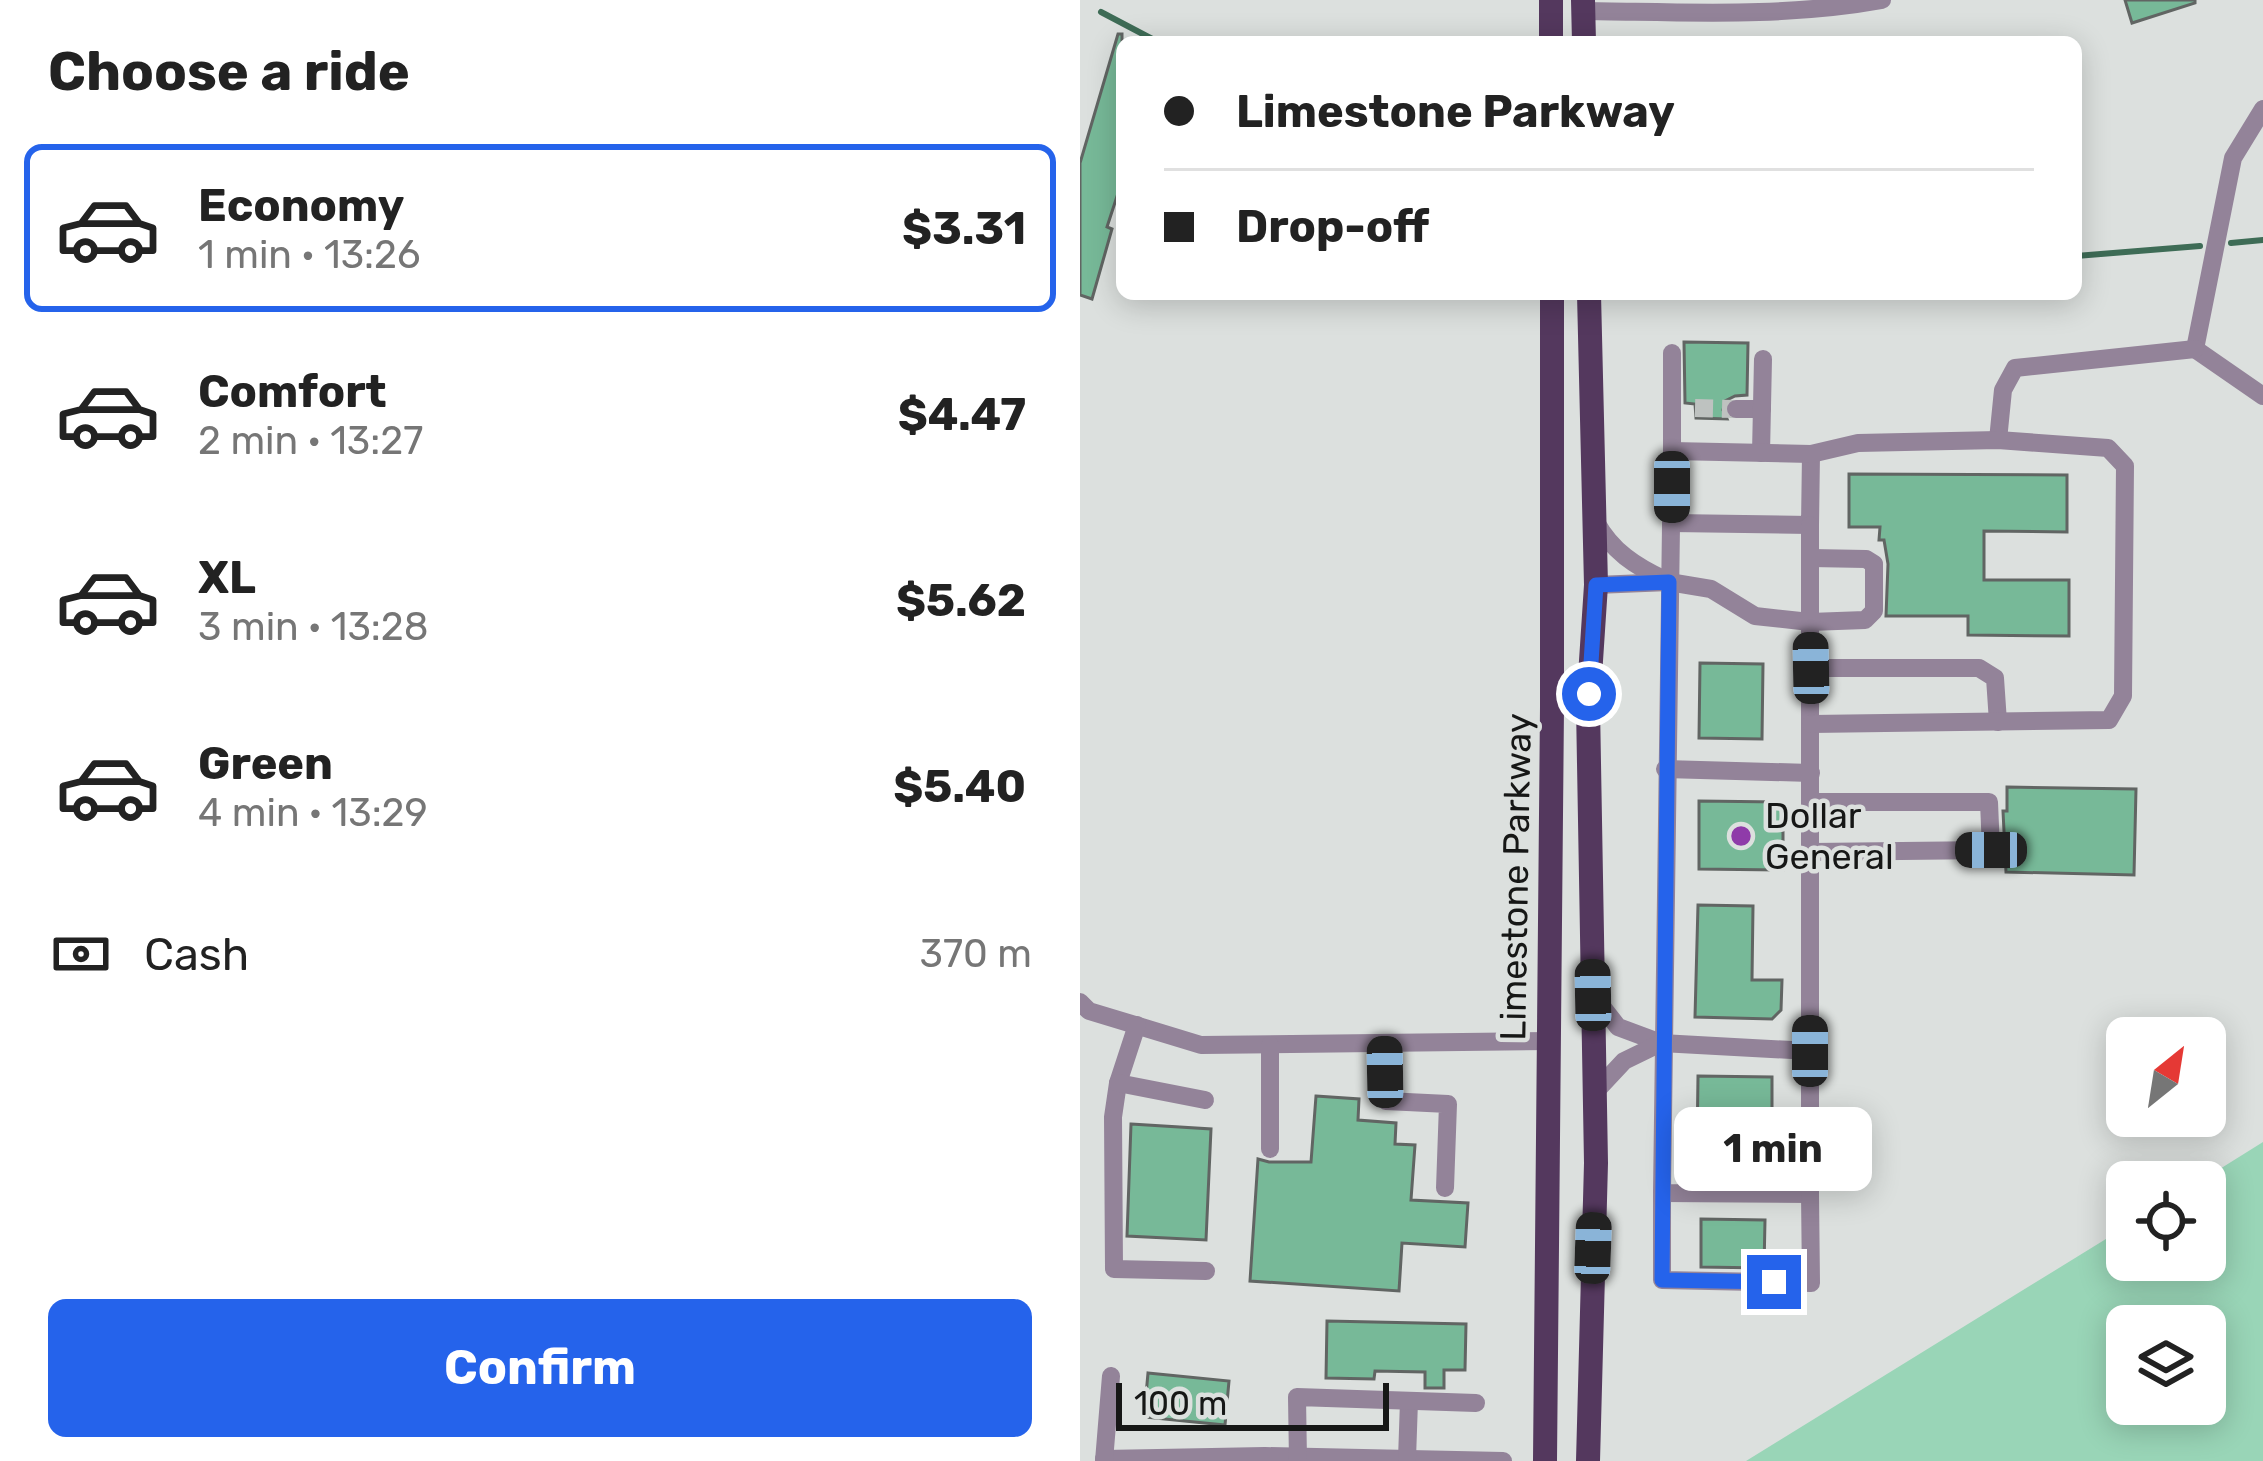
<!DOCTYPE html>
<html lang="en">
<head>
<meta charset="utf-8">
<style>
	:root { --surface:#fff; --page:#f6f6f6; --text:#222; --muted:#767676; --line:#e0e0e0; --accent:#2563eb }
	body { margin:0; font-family:Rubik,sans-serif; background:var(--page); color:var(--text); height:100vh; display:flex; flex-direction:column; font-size:45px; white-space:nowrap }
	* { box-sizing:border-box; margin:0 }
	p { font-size:39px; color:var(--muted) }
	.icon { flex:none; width:66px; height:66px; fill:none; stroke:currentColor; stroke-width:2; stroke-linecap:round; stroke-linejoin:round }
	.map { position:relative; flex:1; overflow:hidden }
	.side { display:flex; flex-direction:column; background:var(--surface); width:1080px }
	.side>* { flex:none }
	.guide { position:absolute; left:36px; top:36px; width:966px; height:264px; border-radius:18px; box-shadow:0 6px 30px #0003; display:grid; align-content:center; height:264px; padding:0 48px; background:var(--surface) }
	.needle { width:78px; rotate:30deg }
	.buttons { position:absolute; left:1026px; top:1017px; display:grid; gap:24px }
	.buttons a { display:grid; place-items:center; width:120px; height:120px; border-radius:18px; background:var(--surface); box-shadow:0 6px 30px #0003; font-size:60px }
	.scale { position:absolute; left:36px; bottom:30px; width:273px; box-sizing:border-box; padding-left:12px; border:6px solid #161716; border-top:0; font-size:33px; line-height:42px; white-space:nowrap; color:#161716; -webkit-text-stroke:9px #dce0de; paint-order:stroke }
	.end { position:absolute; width:54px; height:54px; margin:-27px; border:15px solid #2563eb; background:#fff; box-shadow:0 0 0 6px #fff }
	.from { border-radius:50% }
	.bubble { position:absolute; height:84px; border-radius:18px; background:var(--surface); box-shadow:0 6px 30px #0003; font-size:39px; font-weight:700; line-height:84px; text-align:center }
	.car { position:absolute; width:36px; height:72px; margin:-36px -18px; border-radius:15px; box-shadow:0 0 9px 3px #0007; background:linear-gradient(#222 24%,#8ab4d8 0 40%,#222 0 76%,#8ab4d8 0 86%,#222 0) }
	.guide b { display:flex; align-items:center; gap:42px; height:114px; font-size:45px }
	.guide b+b { border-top:3px solid var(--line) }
	.guide i { width:30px; height:30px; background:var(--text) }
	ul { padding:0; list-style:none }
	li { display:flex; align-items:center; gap:36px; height:168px; margin:0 24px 18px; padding:0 24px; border:6px solid transparent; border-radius:18px }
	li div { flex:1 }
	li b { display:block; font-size:45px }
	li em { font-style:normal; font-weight:700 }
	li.current { border-color:var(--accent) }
	li>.icon { width:108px; height:108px; stroke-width:1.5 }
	h2 { padding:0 48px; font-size:54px; line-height:144px }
	.pay { display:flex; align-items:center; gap:30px; height:132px; padding:0 48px; font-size:45px }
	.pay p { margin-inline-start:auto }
	.action { display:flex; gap:24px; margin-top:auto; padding:24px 48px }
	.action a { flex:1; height:138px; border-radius:18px; background:var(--accent); color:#fff; font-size:48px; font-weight:700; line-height:138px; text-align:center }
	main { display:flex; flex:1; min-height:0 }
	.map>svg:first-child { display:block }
	.green { fill:#99d5b7; fill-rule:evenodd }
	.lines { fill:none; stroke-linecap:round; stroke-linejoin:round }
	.stream { stroke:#3e6c56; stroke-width:6 }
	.building { fill:#77b998; stroke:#616563; stroke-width:3 }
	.minor-tunnel { stroke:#bec2c0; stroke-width:18; stroke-dasharray:18 9; stroke-linecap:butt }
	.minor { stroke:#938399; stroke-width:18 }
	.major { stroke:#54385e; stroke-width:24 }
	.route { stroke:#2563eb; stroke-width:15 }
	.poi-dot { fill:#8f3ba9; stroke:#dce0de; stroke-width:4.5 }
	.labels { text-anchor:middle; stroke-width:9; stroke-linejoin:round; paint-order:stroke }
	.poi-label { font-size:36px; fill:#161716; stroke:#dce0de; text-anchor:start }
	.street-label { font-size:36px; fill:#161716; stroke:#dce0de }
</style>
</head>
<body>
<main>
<section class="side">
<h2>Choose a ride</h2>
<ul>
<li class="current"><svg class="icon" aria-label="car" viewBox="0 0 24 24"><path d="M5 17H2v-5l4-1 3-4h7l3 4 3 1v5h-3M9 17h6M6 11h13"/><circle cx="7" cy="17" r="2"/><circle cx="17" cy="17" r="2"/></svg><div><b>Economy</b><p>1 min · 13:26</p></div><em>$3.31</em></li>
<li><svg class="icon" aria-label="car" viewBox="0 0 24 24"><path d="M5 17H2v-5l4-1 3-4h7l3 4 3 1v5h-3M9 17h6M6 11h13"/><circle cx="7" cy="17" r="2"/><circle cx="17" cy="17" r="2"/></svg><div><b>Comfort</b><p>2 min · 13:27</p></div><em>$4.47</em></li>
<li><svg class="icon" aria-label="car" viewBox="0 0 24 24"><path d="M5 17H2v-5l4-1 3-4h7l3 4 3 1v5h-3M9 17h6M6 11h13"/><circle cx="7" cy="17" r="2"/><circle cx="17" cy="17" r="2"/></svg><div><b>XL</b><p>3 min · 13:28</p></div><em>$5.62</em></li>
<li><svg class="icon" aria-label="car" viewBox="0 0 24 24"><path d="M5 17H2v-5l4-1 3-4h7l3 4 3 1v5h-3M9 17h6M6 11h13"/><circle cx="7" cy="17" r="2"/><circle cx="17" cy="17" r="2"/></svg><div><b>Green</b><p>4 min · 13:29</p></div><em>$5.40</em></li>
</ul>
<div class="pay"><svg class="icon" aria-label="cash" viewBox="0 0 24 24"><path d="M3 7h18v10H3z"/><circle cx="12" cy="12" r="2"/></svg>Cash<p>370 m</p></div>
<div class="action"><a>Confirm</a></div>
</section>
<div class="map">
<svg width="1183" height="1461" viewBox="0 0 1183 1461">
	<rect width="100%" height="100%" fill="#dce0de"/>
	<path class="green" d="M1183,1142V1461H666L1047,1226V1260H1125V1182H1119ZM1047,1326H1125V1404H1047Z"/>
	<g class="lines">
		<g class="stream">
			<path d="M21,12L78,42"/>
			<path d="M1151,243L1183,240"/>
			<path d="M996,256L1120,246"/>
		</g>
	</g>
	<g class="building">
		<path d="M1045,0H1115V3L1052,23Z"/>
		<path d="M38,34H42V181L27,227L32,229L12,299L0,295V163Z"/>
		<path d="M604,342L668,343L667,395L655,396L645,401L643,410L647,419L616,418L615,404L605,403Z"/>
		<path d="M769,474L987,475V532L904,531V580H989V636L888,635V616H806L808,564L804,540H799L800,527H769Z"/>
		<path d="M620,663L683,664L682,739L619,738Z"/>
		<path d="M927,787L1056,789L1054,875L926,872L923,811H927Z"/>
		<path d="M619,801L703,802V870L619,869Z"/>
		<path d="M618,905L673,906L672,980H702L701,1010L692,1019L615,1017Z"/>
		<path d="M618,1076L692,1077V1149L617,1148Z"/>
		<path d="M236,1096L279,1099L278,1120L316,1123L315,1144L335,1145L331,1200L388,1203L385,1247L322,1243L319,1291L170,1281L178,1159L189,1162H231Z"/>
		<path d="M51,1124L131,1129L126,1240L47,1236Z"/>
		<path d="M621,1219L685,1220L684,1268L621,1267Z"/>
		<path d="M247,1321L386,1324L385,1370H364V1388H345V1372L295,1371L294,1379L246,1378Z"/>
		<path d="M68,1373L149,1381L145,1425L64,1417Z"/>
	</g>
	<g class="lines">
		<path class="minor-tunnel" d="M615,408L656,409"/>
		<g class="minor">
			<path d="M503,11C603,12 704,18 802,0"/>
			<path d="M1115,349L1153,158L1183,109"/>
			<path d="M1115,349L1183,396"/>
			<path d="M592,353V451"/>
			<path d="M656,409H682"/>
			<path d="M918,440L923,390L935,368L1115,349"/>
			<path d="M681,453L683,359"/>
			<path d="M516,522C532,551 555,566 585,580"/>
			<path d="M592,523L730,525L731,454"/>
			<path d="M516,585L589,582L631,589L675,616L730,622L785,620L794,611V564L786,559L731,558"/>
			<path d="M731,668H899L915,678L918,722"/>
			<path d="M585,769L731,773"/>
			<path d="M732,802H909L911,850L732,852"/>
			<path d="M513,995L538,1027L581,1043L730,1051V525"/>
			<path d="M0,1002L9,1011L121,1045L469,1041"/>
			<path d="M57,1025L38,1083L33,1117L34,1269L126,1271"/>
			<path d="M305,1044L306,1101L368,1104L365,1188"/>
			<path d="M730,1051V1194L582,1193L592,451L731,454L778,443L918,440L1028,448L1045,466L1043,696L1029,720L731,724"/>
			<path d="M38,1083L125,1100"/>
			<path d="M515,1092L544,1061L581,1043"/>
			<path d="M190,1149V1045"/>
			<path d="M582,1193V1280L731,1283L730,1194"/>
			<path d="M24,1459L185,1456L423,1461"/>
			<path d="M327,1459L329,1401"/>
			<path d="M24,1461L31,1376"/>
			<path d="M218,1461L217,1397L396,1403"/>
		</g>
		<g class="major">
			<path d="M503,0L504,42"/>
			<path d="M471,42V0"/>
			<path d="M465,1461L472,707V294"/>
			<path d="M508,1461L516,1163L508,706L516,585L509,294"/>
		</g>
	</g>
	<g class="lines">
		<path class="route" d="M509,694L516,585L589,582L582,1280L694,1282"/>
	</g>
	<circle class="poi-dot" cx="661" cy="836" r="12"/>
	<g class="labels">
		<g class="poi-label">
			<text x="685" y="828">Dollar<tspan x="685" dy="41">General</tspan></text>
		</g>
		<g class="street-label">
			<text transform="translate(435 877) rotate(-89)" y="13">Limestone Parkway</text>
		</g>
	</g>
</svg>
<div class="buttons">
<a><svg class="needle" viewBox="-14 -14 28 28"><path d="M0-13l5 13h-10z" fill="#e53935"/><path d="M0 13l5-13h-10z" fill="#767676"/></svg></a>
<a><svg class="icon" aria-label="locate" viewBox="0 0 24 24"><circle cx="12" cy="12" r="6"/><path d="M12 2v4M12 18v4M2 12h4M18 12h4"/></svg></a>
<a><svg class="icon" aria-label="layers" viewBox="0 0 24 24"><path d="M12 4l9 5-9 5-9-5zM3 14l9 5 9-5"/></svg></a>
</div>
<div class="scale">100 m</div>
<i class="end from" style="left:509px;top:694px"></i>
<i class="end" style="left:694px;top:1282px"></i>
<div class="bubble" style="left:594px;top:1107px;width:198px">1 min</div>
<i class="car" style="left:592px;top:487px;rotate:180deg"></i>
<i class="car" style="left:731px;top:668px;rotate:359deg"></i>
<i class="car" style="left:911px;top:850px;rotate:270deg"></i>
<i class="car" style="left:513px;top:995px;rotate:359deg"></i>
<i class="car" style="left:730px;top:1051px;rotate:0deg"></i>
<i class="car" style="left:305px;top:1072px;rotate:359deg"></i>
<i class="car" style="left:513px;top:1248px;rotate:2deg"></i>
<div class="guide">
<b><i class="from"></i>Limestone Parkway</b>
<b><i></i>Drop-off</b>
</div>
</div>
</main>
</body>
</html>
